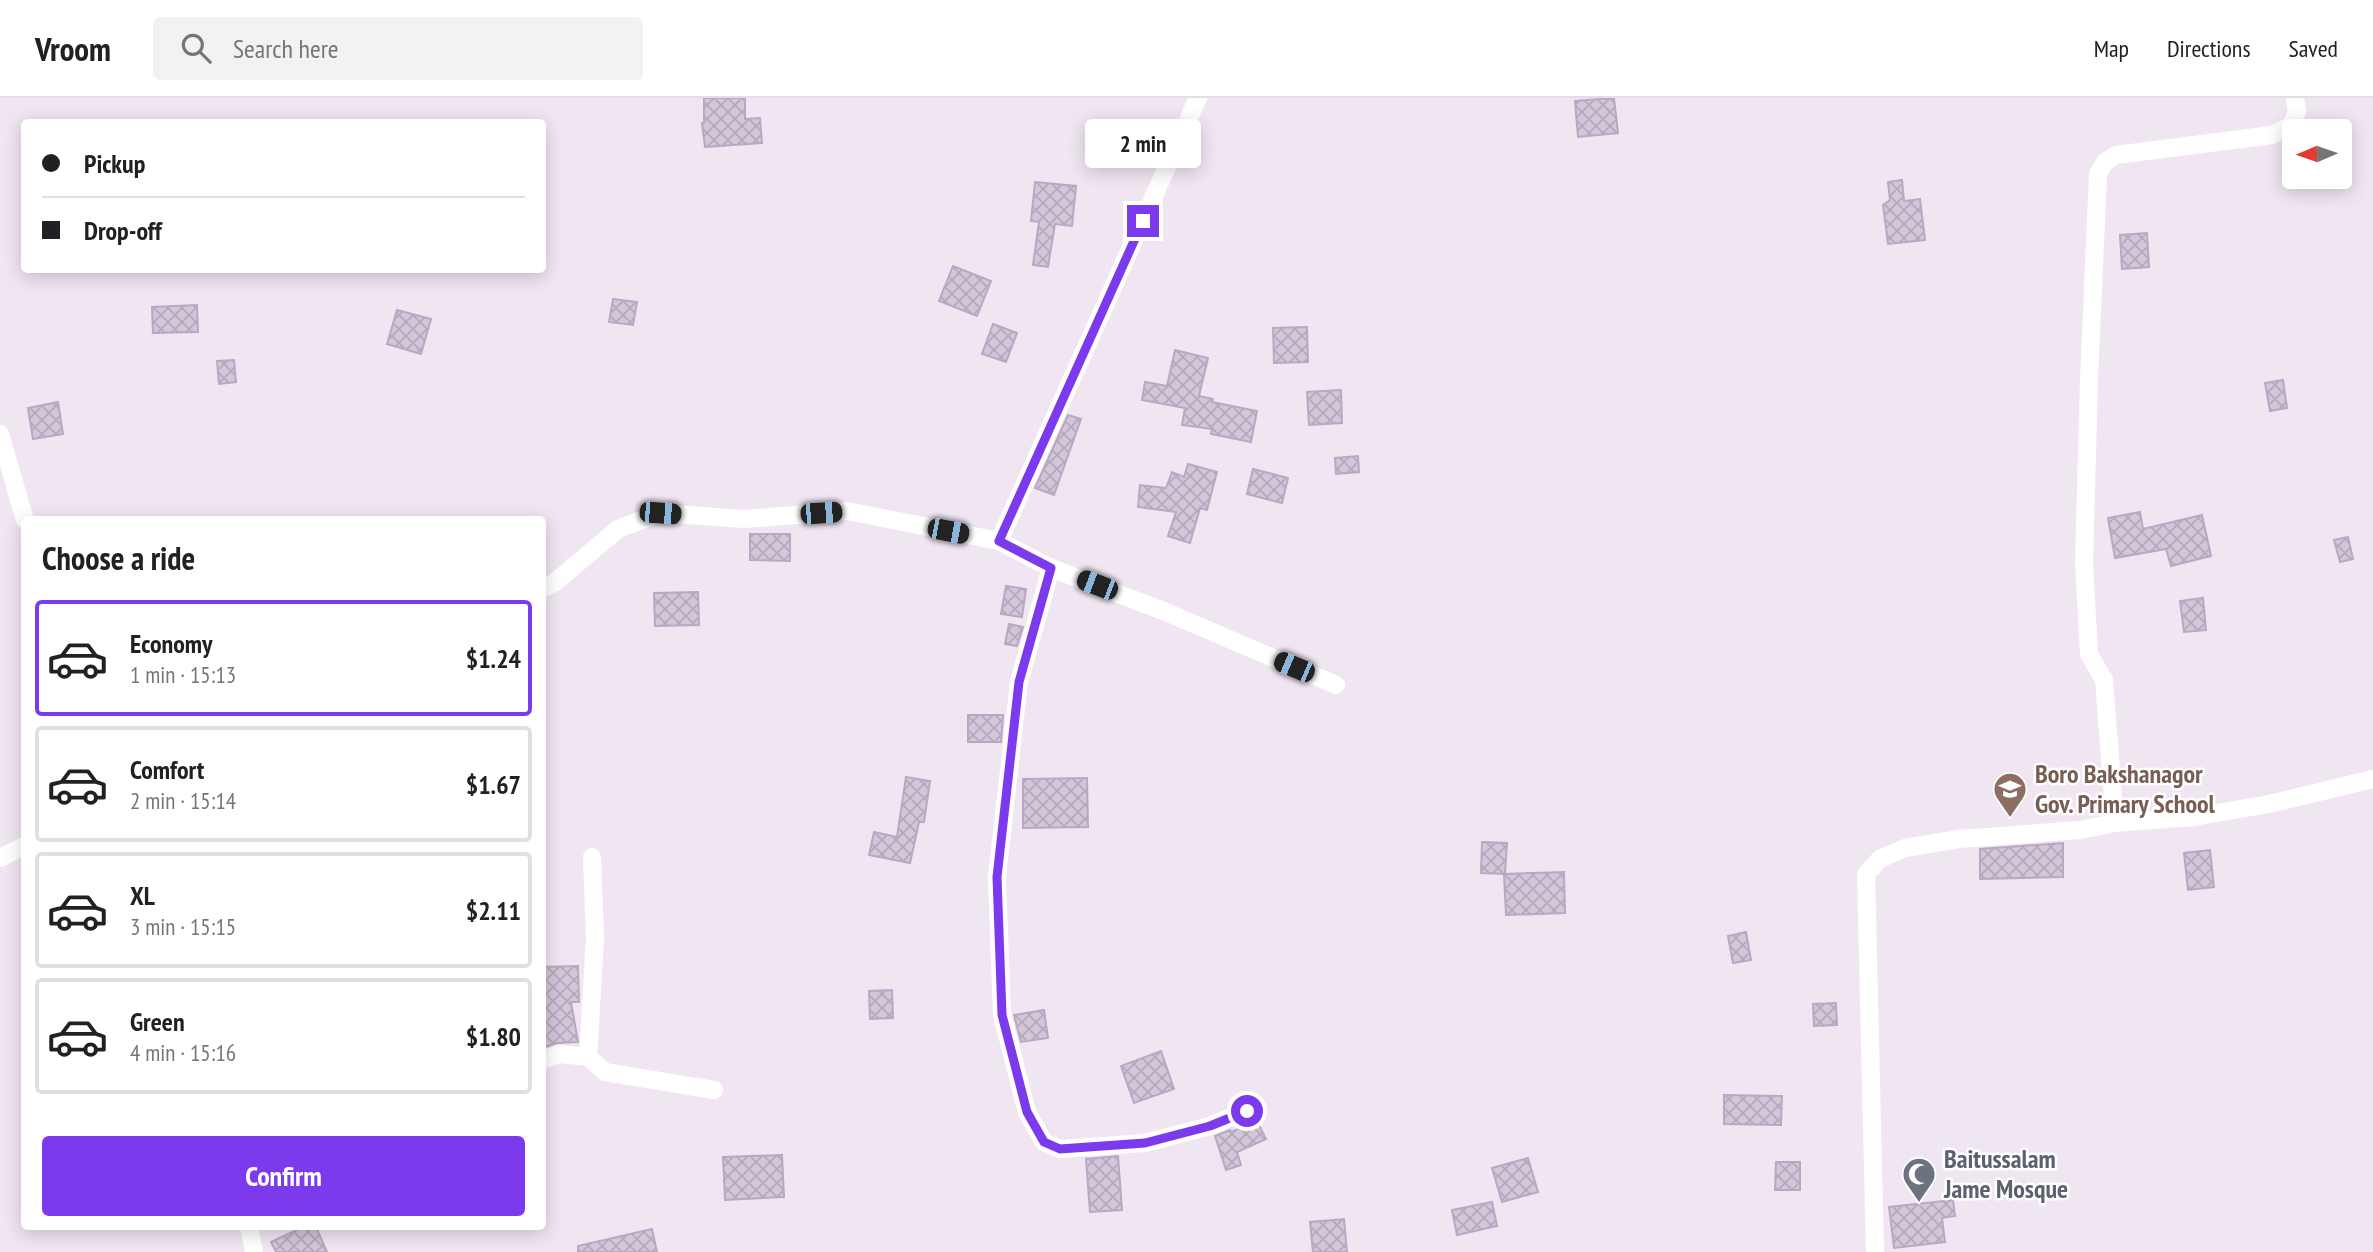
<!DOCTYPE html>
<html lang="en">
<head>
<meta charset="utf-8">
<style>
	:root { --surface:#fff; --page:#f2f2f2; --text:#202124; --muted:#757577; --line:#e0e0e0; --accent:#7c3aed }
	body { margin:0; font-family:"PT Sans Narrow",sans-serif; background:var(--page); color:var(--text); height:100vh; display:flex; flex-direction:column; font-size:26px; white-space:nowrap }
	* { box-sizing:border-box; margin:0 }
	p { font-size:23px; color:var(--muted) }
	.icon { flex:none; width:38px; height:38px; fill:none; stroke:currentColor; stroke-width:2; stroke-linecap:round; stroke-linejoin:round }
	.map { position:relative; flex:1; overflow:hidden }
	.details { position:absolute; left:21px; top:418px; width:525px; height:714px; display:flex; flex-direction:column; background:var(--surface); border-radius:7px; box-shadow:0 4px 18px #0003 }
	.details>* { flex:none }
	.hud { position:absolute; left:21px; top:21px; width:525px; height:154px; border-radius:7px; box-shadow:0 4px 18px #0003; display:grid; align-content:center; height:154px; padding:0 21px; background:var(--surface) }
	.needle { width:46px; rotate:268deg }
	.tools { position:absolute; left:2282px; top:21px; display:grid; gap:14px }
	.tools a { display:grid; place-items:center; width:70px; height:70px; border-radius:7px; background:var(--surface); box-shadow:0 4px 18px #0003; font-size:35px }
	.end { position:absolute; width:32px; height:32px; margin:-16px; border:9px solid #7c3aed; background:#fff; box-shadow:0 0 0 4px #fff }
	.from { border-radius:50% }
	.bubble { position:absolute; height:49px; border-radius:7px; background:var(--surface); box-shadow:0 4px 18px #0003; font-size:23px; font-weight:800; line-height:49px; text-align:center }
	.car { position:absolute; width:21px; height:42px; margin:-21px -10px; border-radius:9px; box-shadow:0 0 5px 2px #0007; background:linear-gradient(#222 24%,#8ab4d8 0 40%,#222 0 76%,#8ab4d8 0 86%,#222 0) }
	.hud b { display:flex; align-items:center; gap:24px; height:66px; font-size:26px }
	.hud b+b { border-top:2px solid var(--line) }
	.hud i { width:18px; height:18px; background:var(--text) }
	ul { padding:0; list-style:none }
	li { display:flex; align-items:center; gap:21px; height:116px; margin:0 14px 10px; padding:0 7px; border:4px solid var(--line); border-radius:7px }
	li div { flex:1 }
	li b { display:block; font-size:26px }
	li em { font-style:normal; font-weight:800 }
	li.current { border-color:var(--accent) }
	li>.icon { width:63px; height:63px; stroke-width:1.5 }
	h2 { padding:0 21px; font-size:32px; line-height:84px }
	.cta { display:flex; gap:14px; margin-top:auto; padding:14px 21px }
	.cta a { flex:1; height:80px; border-radius:7px; background:var(--accent); color:#fff; font-size:28px; font-weight:800; line-height:80px; text-align:center }
	header { display:flex; align-items:center; gap:42px; box-sizing:border-box; height:98px; padding:0 35px; background:var(--surface); border-bottom:2px solid var(--line) }
	header strong { font-size:33px }
	nav { display:flex; gap:38px; margin-inline-start:auto; font-size:24px }
	.search { width:490px; height:63px; background:var(--page); display:flex; align-items:center; gap:18px; box-sizing:border-box; padding:0 24px; border-radius:7px; color:var(--muted); font-size:26px }
	.map>svg:first-child { display:block }
	.building { fill:url(#building-cross-hatch); stroke:#baa7c5; stroke-width:2 }
	.lines { fill:none; stroke-linecap:round; stroke-linejoin:round }
	.minor { stroke:#fff; stroke-width:18 }
	.route { stroke:#7c3aed; stroke-width:9 }
	.labels { text-anchor:middle; stroke-width:5; stroke-linejoin:round; paint-order:stroke }
	.education-label { font-size:26px; font-weight:bold; fill:#785e54; stroke:#fff; text-anchor:start }
	.worship-label { font-size:26px; font-weight:bold; fill:#5b616d; stroke:#fff; text-anchor:start }
</style>
</head>
<body>
<header>
<strong>Vroom</strong>
<div class="search"><svg class="icon" aria-label="search" viewBox="0 0 24 24"><circle cx="10" cy="10" r="6"/><path d="M15 15l6 6"/></svg>Search here</div>
<nav><a>Map</a><a>Directions</a><a>Saved</a></nav>
</header>
<div class="map">
<svg width="2373" height="1154" viewBox="0 0 2373 1154">
	<defs>
		<pattern id="building-cross-hatch" width="8" height="8" patternUnits="userSpaceOnUse" patternTransform="scale(1.75)"><rect width="8" height="8" fill="#d2c6d9"/><path d="M0 0l8 8M0 8l8-8" fill="none" stroke="#b4aaba"/></pattern>
	</defs>
	<rect width="100%" height="100%" fill="#f0e6f2"/>
	<g class="building">
		<path d="M704,0H745V21L760,20L762,45L705,49L702,25H704Z"/>
		<path d="M1614,0L1618,35L1578,39L1575,3Z"/>
		<path d="M1902,82L1904,103L1920,101L1925,142L1888,146L1883,107L1890,102L1888,84Z"/>
		<path d="M1035,84L1076,88L1072,128L1055,126L1048,169L1033,167L1039,124L1031,123Z"/>
		<path d="M2147,135L2149,169L2122,171L2120,137Z"/>
		<path d="M953,168L991,183L977,218L939,203Z"/>
		<path d="M613,201L637,204L633,227L609,224Z"/>
		<path d="M197,207L198,234L153,235L152,209Z"/>
		<path d="M397,212L431,221L421,256L387,246Z"/>
		<path d="M993,226L1017,235L1006,264L982,256Z"/>
		<path d="M1307,229L1308,264L1274,265L1273,230Z"/>
		<path d="M1175,252L1208,260L1199,298L1213,301L1212,304L1257,313L1251,344L1211,336L1212,331L1182,327L1185,310L1142,302L1145,284L1167,288Z"/>
		<path d="M234,262L236,284L219,286L217,263Z"/>
		<path d="M2283,282L2287,310L2270,313L2265,285Z"/>
		<path d="M1341,292L1342,325L1309,327L1307,294Z"/>
		<path d="M58,304L63,336L33,341L28,310Z"/>
		<path d="M1068,317L1081,321L1054,397L1035,390Z"/>
		<path d="M1358,358L1359,374L1336,376L1335,360Z"/>
		<path d="M1188,366L1217,374L1207,412L1200,410L1190,445L1168,438L1176,414L1138,409L1140,387L1166,390L1172,374L1184,379Z"/>
		<path d="M1253,371L1288,380L1282,405L1247,396Z"/>
		<path d="M2140,414L2143,431L2202,417L2211,458L2171,468L2166,451L2115,460L2108,420Z"/>
		<path d="M750,436H790V463L750,462Z"/>
		<path d="M2348,439L2353,461L2340,464L2334,442Z"/>
		<path d="M1006,488L1026,491L1022,519L1001,516Z"/>
		<path d="M698,494L699,527L655,528L654,495Z"/>
		<path d="M2203,500L2206,532L2184,534L2180,503Z"/>
		<path d="M1009,526L1023,529L1017,548L1005,546Z"/>
		<path d="M968,617H1003L1001,644H968Z"/>
		<path d="M906,679L930,683L924,724H919L910,765L869,757L874,734L897,739Z"/>
		<path d="M1087,680L1088,729L1023,730V681Z"/>
		<path d="M1482,744L1507,745L1505,776L1481,775Z"/>
		<path d="M2063,745V779L1980,781V751Z"/>
		<path d="M2210,752L2214,789L2188,792L2184,755Z"/>
		<path d="M1564,774L1565,815L1506,817L1504,776Z"/>
		<path d="M1746,834L1751,862L1733,865L1728,838Z"/>
		<path d="M578,868L579,904H571L578,944L557,945L542,950V869Z"/>
		<path d="M892,892L893,920L870,921L869,893Z"/>
		<path d="M1836,905L1837,927L1814,928L1813,906Z"/>
		<path d="M1044,912L1048,940L1021,944L1014,917Z"/>
		<path d="M1161,953L1174,991L1134,1005L1121,968Z"/>
		<path d="M1724,997L1782,998L1781,1027L1724,1026Z"/>
		<path d="M1257,1023L1266,1041L1237,1054L1241,1067L1226,1072L1215,1038L1230,1032L1231,1034Z"/>
		<path d="M782,1057L784,1099L725,1102L723,1059Z"/>
		<path d="M1118,1058L1122,1112L1090,1114L1086,1061Z"/>
		<path d="M1528,1060L1538,1094L1502,1104L1492,1070Z"/>
		<path d="M1776,1064H1800V1092H1775Z"/>
		<path d="M1953,1102L1955,1118L1942,1120L1945,1144L1894,1150L1889,1109Z"/>
		<path d="M1492,1104L1497,1128L1457,1137L1452,1112Z"/>
		<path d="M1344,1121L1347,1154H1313L1310,1124Z"/>
		<path d="M303,1129H316L327,1154H276L271,1144Z"/>
		<path d="M652,1131L657,1154H578V1148Z"/>
	</g>
	<g class="lines">
		<g class="minor">
			<path d="M1198,0L999,443L1051,470L1166,514L1336,587"/>
			<path d="M0,336L25,422"/>
			<path d="M1051,470L1019,584L997,779L1002,917L1027,1014L1044,1044L1060,1051L1145,1045L1210,1028L1247,1012"/>
			<path d="M542,491L554,485L618,431L660,415L744,421L847,413L999,443"/>
			<path d="M2115,725L2104,582L2089,556L2084,465L2089,282L2098,76L2105,64L2116,57L2272,37L2292,27L2297,13L2295,0"/>
			<path d="M0,760L24,748"/>
			<path d="M588,959L595,840L592,759"/>
			<path d="M542,962L560,956L588,959L605,974L714,992"/>
			<path d="M249,1129L254,1154"/>
			<path d="M1875,1154L1866,776L1880,761L1905,750L1959,741L2080,732L2115,725L2194,719L2269,706L2373,681"/>
		</g>
	</g>
	<g class="lines">
		<path class="route" d="M1143,123L999,443L1051,470L1019,584L997,779L1002,917L1027,1014L1044,1044L1060,1051L1145,1045L1210,1028L1247,1013"/>
	</g>
	<defs>
		<symbol id="school-pin" viewBox="-11 -11 22 30"><path d="M0 17L-7.5 6A9.5 9.5 0 1 1 7.5 6Z" fill="#8d6e63" stroke="#fff"/><path d="M0-5L7-2L0 1L-7-2ZM-4 1L0 2.5L4 1V4Q0 6-4 4Z" fill="#fff"/></symbol>
		<symbol id="mosque-pin" viewBox="-11 -11 22 30"><path d="M0 17L-7.5 6A9.5 9.5 0 1 1 7.5 6Z" fill="#6b7280" stroke="#fff"/><path d="M3.5-4.9A6 6 0 1 0 3.5 4.9A5 5 0 1 1 3.5-4.9Z" fill="#fff"/></symbol>
	</defs>
	<g fill-rule="evenodd">
		<use href="#school-pin" x="1991" y="672" width="38" height="52"/>
		<use href="#mosque-pin" x="1900" y="1057" width="38" height="52"/>
	</g>
	<g class="labels">
		<g class="education-label">
			<text x="2035" y="685">Boro Bakshanagor<tspan x="2035" dy="30">Gov. Primary School</tspan></text>
		</g>
		<g class="worship-label">
			<text x="1944" y="1070">Baitussalam<tspan x="1944" dy="30">Jame Mosque</tspan></text>
		</g>
	</g>
</svg>
<div class="tools">
<a><svg class="needle" viewBox="-14 -14 28 28"><path d="M0-13l5 13h-10z" fill="#e53935"/><path d="M0 13l5-13h-10z" fill="#757577"/></svg></a>
</div>
<i class="end from" style="left:1247px;top:1013px"></i>
<i class="end" style="left:1143px;top:123px"></i>
<div class="bubble" style="left:1085px;top:21px;width:116px">2 min</div>
<i class="car" style="left:660px;top:415px;rotate:94deg"></i>
<i class="car" style="left:821px;top:415px;rotate:86deg"></i>
<i class="car" style="left:948px;top:433px;rotate:101deg"></i>
<i class="car" style="left:1097px;top:487px;rotate:291deg"></i>
<i class="car" style="left:1294px;top:569px;rotate:293deg"></i>
<div class="hud">
<b><i class="from"></i>Pickup</b>
<b><i></i>Drop-off</b>
</div>
<section class="details">
<h2>Choose a ride</h2>
<ul>
<li class="current"><svg class="icon" aria-label="car" viewBox="0 0 24 24"><path d="M5 17H2v-5l4-1 3-4h7l3 4 3 1v5h-3M9 17h6M6 11h13"/><circle cx="7" cy="17" r="2"/><circle cx="17" cy="17" r="2"/></svg><div><b>Economy</b><p>1 min · 15:13</p></div><em>$1.24</em></li>
<li><svg class="icon" aria-label="car" viewBox="0 0 24 24"><path d="M5 17H2v-5l4-1 3-4h7l3 4 3 1v5h-3M9 17h6M6 11h13"/><circle cx="7" cy="17" r="2"/><circle cx="17" cy="17" r="2"/></svg><div><b>Comfort</b><p>2 min · 15:14</p></div><em>$1.67</em></li>
<li><svg class="icon" aria-label="car" viewBox="0 0 24 24"><path d="M5 17H2v-5l4-1 3-4h7l3 4 3 1v5h-3M9 17h6M6 11h13"/><circle cx="7" cy="17" r="2"/><circle cx="17" cy="17" r="2"/></svg><div><b>XL</b><p>3 min · 15:15</p></div><em>$2.11</em></li>
<li><svg class="icon" aria-label="car" viewBox="0 0 24 24"><path d="M5 17H2v-5l4-1 3-4h7l3 4 3 1v5h-3M9 17h6M6 11h13"/><circle cx="7" cy="17" r="2"/><circle cx="17" cy="17" r="2"/></svg><div><b>Green</b><p>4 min · 15:16</p></div><em>$1.80</em></li>
</ul>
<div class="cta"><a>Confirm</a></div>
</section>
</div>
</body>
</html>
